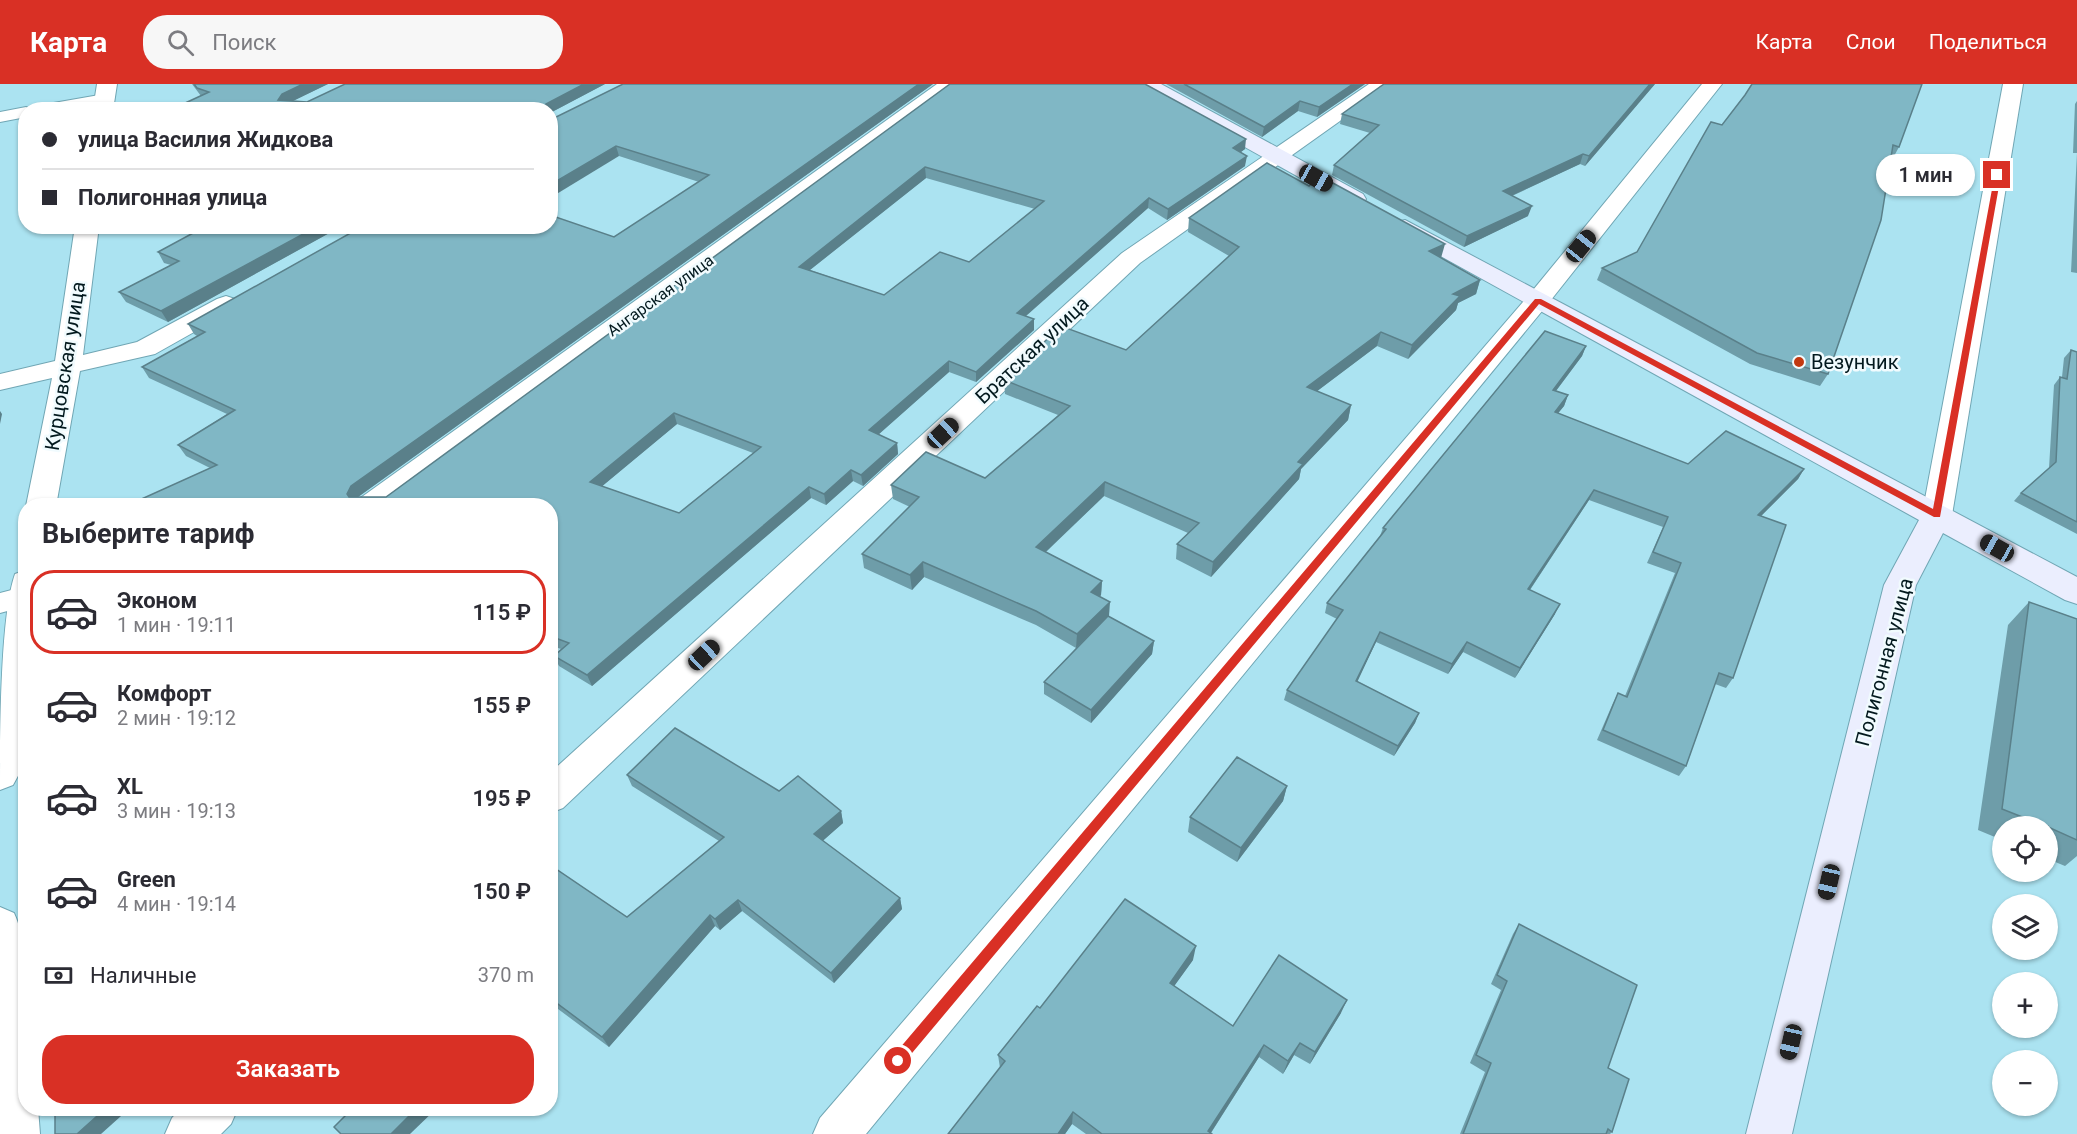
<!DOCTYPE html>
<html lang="ru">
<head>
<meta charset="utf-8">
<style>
	:root { --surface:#fff; --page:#f7f7f7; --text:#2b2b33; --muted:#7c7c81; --line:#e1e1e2; --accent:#d93025 }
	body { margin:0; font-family:Roboto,sans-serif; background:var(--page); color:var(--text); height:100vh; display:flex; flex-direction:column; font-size:22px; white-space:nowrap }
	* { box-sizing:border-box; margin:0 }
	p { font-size:20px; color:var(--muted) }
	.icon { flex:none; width:33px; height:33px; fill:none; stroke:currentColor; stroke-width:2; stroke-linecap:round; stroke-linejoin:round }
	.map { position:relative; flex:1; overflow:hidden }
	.side { position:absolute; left:18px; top:414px; width:540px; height:618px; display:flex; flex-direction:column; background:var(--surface); border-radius:24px; box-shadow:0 2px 4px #0004 }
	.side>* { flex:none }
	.guide { position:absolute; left:18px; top:18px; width:540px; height:132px; border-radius:24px; box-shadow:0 2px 4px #0004; display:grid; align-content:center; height:132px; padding:0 24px; background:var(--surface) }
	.fabs { position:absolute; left:1992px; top:732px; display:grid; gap:12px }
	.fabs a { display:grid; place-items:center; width:66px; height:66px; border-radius:50%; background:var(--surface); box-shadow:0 2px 4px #0004; font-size:30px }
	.end { position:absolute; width:27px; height:27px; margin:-14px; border:8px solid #d93025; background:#fff; box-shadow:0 0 0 3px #fff }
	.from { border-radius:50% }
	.bubble { position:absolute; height:42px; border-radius:21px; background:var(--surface); box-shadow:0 2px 4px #0004; font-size:20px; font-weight:600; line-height:42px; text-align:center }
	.car { position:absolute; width:18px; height:36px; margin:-18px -9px; border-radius:8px; box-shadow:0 0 4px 2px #0007; background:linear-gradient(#222 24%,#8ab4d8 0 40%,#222 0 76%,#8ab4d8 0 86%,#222 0) }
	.guide b { display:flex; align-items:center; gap:21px; height:57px; font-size:22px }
	.guide b+b { border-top:2px solid var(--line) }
	.guide i { width:15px; height:15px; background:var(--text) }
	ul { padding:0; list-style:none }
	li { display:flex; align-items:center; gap:18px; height:84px; margin:0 12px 9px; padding:0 12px; border:3px solid transparent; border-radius:24px }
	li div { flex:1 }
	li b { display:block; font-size:22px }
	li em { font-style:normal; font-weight:600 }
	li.active { border-color:var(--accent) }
	li>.icon { width:54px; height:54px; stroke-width:1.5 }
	h2 { padding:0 24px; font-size:27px; line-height:72px }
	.pay { display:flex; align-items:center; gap:15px; height:66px; padding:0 24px; font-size:22px }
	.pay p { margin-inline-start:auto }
	.action { display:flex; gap:12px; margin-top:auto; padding:12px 24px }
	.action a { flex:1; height:69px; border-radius:24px; background:var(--accent); color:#fff; font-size:24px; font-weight:600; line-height:69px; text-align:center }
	header { display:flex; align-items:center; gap:36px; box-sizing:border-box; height:84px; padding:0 30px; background:var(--accent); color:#fff }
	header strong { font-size:28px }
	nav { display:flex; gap:33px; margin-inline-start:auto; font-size:21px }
	.search { width:420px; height:54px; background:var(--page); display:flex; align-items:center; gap:15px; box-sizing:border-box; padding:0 21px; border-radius:24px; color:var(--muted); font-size:22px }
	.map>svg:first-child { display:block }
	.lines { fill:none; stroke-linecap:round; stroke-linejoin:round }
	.service-casing { stroke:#70a6b4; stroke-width:2 }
	.minor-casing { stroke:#70a6b4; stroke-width:2 }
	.secondary-casing { stroke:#70a6b4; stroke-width:2 }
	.service { fill:#fff; fill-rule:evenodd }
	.minor { fill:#fff; fill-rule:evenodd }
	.secondary { fill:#ebeefe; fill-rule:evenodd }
	.wall { fill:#6e9da9; fill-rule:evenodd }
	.shaded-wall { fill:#5a808a }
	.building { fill:#80b7c5; stroke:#5a808a; stroke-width:1.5; fill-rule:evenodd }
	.route { fill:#d93025 }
	.poi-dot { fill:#c23911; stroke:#f1fbfe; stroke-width:2 }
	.labels { text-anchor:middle; stroke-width:5; stroke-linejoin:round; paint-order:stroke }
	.far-street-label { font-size:16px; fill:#03191e; stroke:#f1fbfe }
	.street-label { font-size:20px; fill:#03191e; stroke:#f1fbfe }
	.poi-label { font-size:20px; fill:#03191e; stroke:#f1fbfe; text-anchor:start }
</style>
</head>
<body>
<header>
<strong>Карта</strong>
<div class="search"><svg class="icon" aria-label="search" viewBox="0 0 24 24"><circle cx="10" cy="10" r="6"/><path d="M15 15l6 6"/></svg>Поиск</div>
<nav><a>Карта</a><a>Слои</a><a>Поделиться</a></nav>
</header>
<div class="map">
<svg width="2077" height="1050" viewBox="0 0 2077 1050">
	<rect width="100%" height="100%" fill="#abe3f1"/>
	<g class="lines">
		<defs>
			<g id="service">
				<path d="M105,10L111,11L113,15L111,19L73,26H34L42,21Z"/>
				<path d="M26,23L33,26H26V33L0,38V28Z"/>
				<path d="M23,503L26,504V522L0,529V509Z"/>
			</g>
			<g id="minor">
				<path d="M97,0H117L113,26H93Z"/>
				<path d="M937,0H960L391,422H355L359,415Z"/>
				<path d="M1369,0H1392L1140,179L563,724L550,729V689L1122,169Z"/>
				<path d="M1702,0H1722L1547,221L866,1050H813L820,1034L1529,211Z"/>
				<path d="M2003,0H2023L1952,431L1948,438L1937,442L1926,438L1922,431Z"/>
				<path d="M75,142H99L83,271L137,258L217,215L226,212L235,215L239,220L235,225L155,270L80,287L56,422H26L52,294L0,306V290L55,277Z"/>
				<path d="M26,486V589L19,626V690L13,701L0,706C0,653 0,532 15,490Z"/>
				<path d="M0,823L14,829C34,871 26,974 26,1024H38L40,1050H0Z"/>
				<path d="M181,1024H238L231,1040L221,1050H165L172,1034Z"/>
			</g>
			<g id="secondary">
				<path d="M1136,0H1161L1363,110L1366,115L1363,120H1347L1139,4Z"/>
				<path d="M1405,136L2077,493V520L2065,516L1943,449L1916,501L1792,1050H1746L1884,501L1919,436L1397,148L1393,143L1397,138Z"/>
			</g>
		</defs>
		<use href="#service" class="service-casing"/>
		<use href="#minor" class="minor-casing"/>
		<use href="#secondary" class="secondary-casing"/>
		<use href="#service" class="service"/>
		<use href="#minor" class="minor"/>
		<use href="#secondary" class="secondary"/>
	</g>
	<g class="wall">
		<path d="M192,0H328L292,17L307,18L605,0L550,29V26H170L201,12Z"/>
		<path d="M933,0L358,413H386L950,0L1245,65L1240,68L1245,82L1167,136L1148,124L1025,232L1034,246L976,298L949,288L878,351L897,359L898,370L863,402L853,397L826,421L811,414L592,602L559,582L554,572L561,565L550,561V422H126L210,384L186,372L178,361L227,330L149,294L142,283L197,252L194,250L188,240L614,153L699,98L619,72L550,36ZM926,94L1035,125L969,178L884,211L810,186ZM677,340L753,369L679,429L602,402Z"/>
		<path d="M1166,0H1365L1317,33L1298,27L1262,53Z"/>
		<path d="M1655,0L1585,82L1580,80L1512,112L1528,132L1464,163L1332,91L1334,81L1370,49L1340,40L1342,30Z"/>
		<path d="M1745,11L1899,63L1893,74L1891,73L1828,290L1820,302L1750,280L1597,196L1602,184L1637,168L1722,41Z"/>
		<path d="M2077,17V189L2071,188L2077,69H2073L2075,20Z"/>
		<path d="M1189,134L1441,174L1480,196L1476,210L1458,219L1456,226L1408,275L1377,262L1317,307L1351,321L1348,336L1301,385L1299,395L1211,493L1176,475L1177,460L1188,449L1104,412L1046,468L1102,497L1101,511L1100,513L1108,532L1154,557L1152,570L1091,639L1044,610V598L1076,564L1036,541L924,493L912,506L864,484L862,470L910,423L893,415L891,401L985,394L1058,331L1005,310L1004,296L1126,266L1229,172L1188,148Z"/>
		<path d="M206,142H342L168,238L126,218L119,208L171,181L164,179L158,168Z"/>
		<path d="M1586,262L1582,272L1556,307L1568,311L1564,322L1558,329L1688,380L1804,385L1798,395L1761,432L1733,594L1726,604L1715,600L1686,682L1679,692L1597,656L1613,619L1618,609L1625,612L1675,489L1647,479L1663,443L1589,416L1530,506L1555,530L1515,594L1463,568L1448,590L1376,558L1357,597L1419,629L1415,639L1394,672L1284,616L1287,606L1337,535L1325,529L1327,519L1380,452L1383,444Z"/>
		<path d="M2071,266L2077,268V450L2014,417L2021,409L2049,384L2054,301L2060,293H2062L2064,274Z"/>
		<path d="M2029,518L2077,535V772L2065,782L2048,775V742H2002V756L1978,746L2008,541Z"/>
		<path d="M627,691L779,707L841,727L843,739L822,757L900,814L902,825L834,899L742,827L720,846L715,842L609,963L550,919V781L627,833L719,757L632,702Z"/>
		<path d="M1287,702L1283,717L1237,778L1188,748L1190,733Z"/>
		<path d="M1519,840L1608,984L1612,1048L1610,1050H1460L1485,988L1470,979L1501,906L1491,900L1513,850Z"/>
		<path d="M1193,876L1174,902L1233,942L1341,929L1310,980L1294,971L1283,990L1259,973L1211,1049L1212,1050H1086L1072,1040L1065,1050H948L1000,984L998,971L1040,924Z"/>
	</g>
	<g class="shaded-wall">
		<path d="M303,0H328L287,20L278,16L282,10Z"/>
		<path d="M584,0H605L550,29V26H546V20Z"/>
		<path d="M919,0H933L358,413L353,421L347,410L351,402Z"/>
		<path d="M1353,0H1365L1317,33L1319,23Z"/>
		<path d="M1650,0H1655L1585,82L1589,72Z"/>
		<path d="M1300,17L1298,27L1262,53L1264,43Z"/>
		<path d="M1246,55L1245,65L1232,75L1233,64Z"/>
		<path d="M616,62L619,72L550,114V101Z"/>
		<path d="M1583,70L1580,80L1500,117L1503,107Z"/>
		<path d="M1247,72L1245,82L1167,136L1168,125Z"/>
		<path d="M925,83L926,94L801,193L799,183Z"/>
		<path d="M1149,114L1148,124L1017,240V229Z"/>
		<path d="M1532,122L1528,132L1464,163L1467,152Z"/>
		<path d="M318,142H342L168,238L161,227Z"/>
		<path d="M1445,160L1441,174L1429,167Z"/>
		<path d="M1480,196L1476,210L1458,219L1456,226L1408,275L1412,261L1453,210Z"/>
		<path d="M1034,235V246L976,298V288Z"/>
		<path d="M1381,248L1377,262L1304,317L1307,303Z"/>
		<path d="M1586,262L1582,272L1549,316L1553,306Z"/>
		<path d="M949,277V288L871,357L869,346Z"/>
		<path d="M1568,311L1564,322L1551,338L1555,328Z"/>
		<path d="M1351,321L1348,336L1301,385L1299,395L1211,493L1213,478L1298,378Z"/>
		<path d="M0,327L2,330L0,340Z"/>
		<path d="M674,329L677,340L594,409L590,398Z"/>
		<path d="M897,359L898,370L863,402L861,391Z"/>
		<path d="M1804,385L1798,395L1752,441L1758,431Z"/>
		<path d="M851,386L853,397L826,421L824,410Z"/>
		<path d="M1105,398L1104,412L1036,477V463Z"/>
		<path d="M809,403L811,414L592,602L587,591Z"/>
		<path d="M1594,406L1589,416L1523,516L1528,505Z"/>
		<path d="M923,478L924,493L912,506L910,491Z"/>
		<path d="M1102,497L1101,511L1090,522L1091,508Z"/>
		<path d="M1110,518L1109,532L1076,564L1077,550Z"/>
		<path d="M1560,520L1555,530L1515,594L1520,584Z"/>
		<path d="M1380,548L1376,558L1353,607L1356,597Z"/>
		<path d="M1154,557L1152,570L1091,639V626Z"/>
		<path d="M1467,558L1463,568L1448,590L1452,580Z"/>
		<path d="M1419,629L1415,639L1394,672L1398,662Z"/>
		<path d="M1287,702L1283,717L1237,778L1241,764Z"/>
		<path d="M841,727L843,739L817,762L814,750Z"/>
		<path d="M900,814L902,825L834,899L831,889Z"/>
		<path d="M738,816L742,827L720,846L715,835Z"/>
		<path d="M710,831L715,842L609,963L602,953Z"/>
		<path d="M1196,862L1193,876L1167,912L1170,899Z"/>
		<path d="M1347,916L1341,929L1310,980L1315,968Z"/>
		<path d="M1300,959L1294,971L1283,990L1288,977Z"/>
		<path d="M1264,961L1259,973L1210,1050L1208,1047Z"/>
		<path d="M106,1024H130L101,1050H77Z"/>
		<path d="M417,1024H437L410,1050H391Z"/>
		<path d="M1073,1028L1072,1040L1065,1050H1058Z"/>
	</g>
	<g class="building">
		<path d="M194,0H303L282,10L278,16L307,18L345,0H584L546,20V26H170L209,8L197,4Z"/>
		<path d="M623,0H919L351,402L347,410L349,413H386L950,0H1145L1246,55L1233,64L1247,72L1168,125L1149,114L1017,229L1034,235L976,288L949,277L869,346L897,359L861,391L851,386L824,410L809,403L587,591L554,572L569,559L550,552V422H126L217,381L178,361L235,326L142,283L205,248L188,240L363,142H550V131L614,153L709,91L616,62L550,101V36ZM925,83L1044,117L969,178L940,168L884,211L799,183ZM674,329L761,363L679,429L590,398Z"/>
		<path d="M1184,0H1353L1319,23L1300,17L1264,43Z"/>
		<path d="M1384,0H1650L1589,72L1583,70L1503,107L1532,122L1467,152L1334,81L1379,41L1342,30Z"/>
		<path d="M1752,0H1922L1899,63L1893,61L1881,136L1828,290L1757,269L1602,184L1637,168L1711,38L1722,41L1745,11Z"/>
		<path d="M1267,79L1309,102L1320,92L1445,160L1429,167L1480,196L1453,210L1460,212L1412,261L1381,248L1307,303L1351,321L1298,378L1303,380L1213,478L1177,460L1199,439L1105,398L1036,463L1102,497L1091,508L1110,518L1077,550L1036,527L923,478L910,491L862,470L919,413L891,401L926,368L985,394L1070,322L1004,296L1061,242L1126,266L1239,163L1189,134Z"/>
		<path d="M206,142H318L161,227L119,208L179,177L158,168Z"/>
		<path d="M1545,247L1586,262L1553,306L1568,311L1555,328L1688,380L1726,347L1804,385L1758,431L1786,441L1733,594L1719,589L1686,682L1603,646L1618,609L1627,613L1681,479L1653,468L1668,433L1594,406L1528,505L1560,520L1520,584L1467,558L1452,580L1380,548L1356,597L1419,629L1398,662L1287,606L1343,526L1327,519L1386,445L1383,444Z"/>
		<path d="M2071,266L2077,268V438L2021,409L2056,378L2060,293L2067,295Z"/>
		<path d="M2029,518L2077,535V756L2048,743V742H2045L2002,725Z"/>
		<path d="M1108,532L1154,557L1091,626L1044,598Z"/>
		<path d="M675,644L779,707L798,692L841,727L814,750L900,814L831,889L738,816L715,835L710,831L602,953L550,914V781L627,833L724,753L627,691Z"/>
		<path d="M1237,673L1287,702L1241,764L1190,733Z"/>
		<path d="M1125,815L1196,862L1170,899L1233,942L1279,871L1347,916L1315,968L1300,959L1288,977L1264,961L1208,1047L1212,1050H1102L1073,1028L1058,1050H948L1005,977L998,971L1037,922L1040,924Z"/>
		<path d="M1519,840L1637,901L1608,984L1629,995L1612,1048L1608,1045L1606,1050H1463L1491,979L1476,971L1507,897L1497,891Z"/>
		<path d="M55,1024H106L77,1050H55Z"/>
		<path d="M338,1024H417L391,1050H341L334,1043L345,1032Z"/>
	</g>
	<path class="route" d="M1995,89L2001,91L1940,433H1934L1539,220L902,981H893V972L1535,215H1541L1933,425Z"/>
	<circle class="poi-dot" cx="1799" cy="278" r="6"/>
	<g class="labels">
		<g class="far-street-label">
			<text transform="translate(660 211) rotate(-36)" y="6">Ангарская улица</text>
		</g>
		<g class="street-label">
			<text transform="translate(1032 266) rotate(-43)" y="7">Братская улица</text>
			<text transform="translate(65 282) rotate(-81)" y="7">Курцовская улица</text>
			<text transform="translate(1884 578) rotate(-75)" y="7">Полигонная улица</text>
		</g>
		<g class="poi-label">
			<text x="1811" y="285">Везунчик</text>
		</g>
	</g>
</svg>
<div class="fabs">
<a><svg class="icon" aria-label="locate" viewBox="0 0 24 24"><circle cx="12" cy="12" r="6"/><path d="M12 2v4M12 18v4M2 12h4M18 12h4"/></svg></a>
<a><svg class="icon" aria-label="layers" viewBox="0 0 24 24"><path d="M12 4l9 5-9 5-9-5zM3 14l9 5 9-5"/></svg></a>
<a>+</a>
<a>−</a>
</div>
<i class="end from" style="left:898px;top:977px"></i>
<i class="end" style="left:1997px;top:91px"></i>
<div class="bubble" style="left:1876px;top:70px;width:99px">1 мин</div>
<i class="car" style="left:1316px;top:94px;rotate:119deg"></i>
<i class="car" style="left:1581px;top:162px;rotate:39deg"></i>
<i class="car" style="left:943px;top:349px;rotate:47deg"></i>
<i class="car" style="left:1997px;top:464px;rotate:299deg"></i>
<i class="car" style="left:704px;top:571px;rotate:47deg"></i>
<i class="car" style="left:1829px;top:798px;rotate:193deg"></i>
<i class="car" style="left:1791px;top:958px;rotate:193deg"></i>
<div class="guide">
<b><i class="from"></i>улица Василия Жидкова</b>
<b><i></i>Полигонная улица</b>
</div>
<section class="side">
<h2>Выберите тариф</h2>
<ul>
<li class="active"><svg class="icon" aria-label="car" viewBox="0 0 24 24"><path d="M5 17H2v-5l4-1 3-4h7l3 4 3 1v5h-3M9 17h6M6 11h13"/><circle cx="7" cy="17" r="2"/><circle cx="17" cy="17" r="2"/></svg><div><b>Эконом</b><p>1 мин · 19:11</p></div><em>115 ₽</em></li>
<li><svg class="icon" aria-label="car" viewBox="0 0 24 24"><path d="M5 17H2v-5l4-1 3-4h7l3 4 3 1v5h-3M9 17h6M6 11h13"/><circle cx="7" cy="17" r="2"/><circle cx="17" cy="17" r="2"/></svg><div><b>Комфорт</b><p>2 мин · 19:12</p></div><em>155 ₽</em></li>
<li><svg class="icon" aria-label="car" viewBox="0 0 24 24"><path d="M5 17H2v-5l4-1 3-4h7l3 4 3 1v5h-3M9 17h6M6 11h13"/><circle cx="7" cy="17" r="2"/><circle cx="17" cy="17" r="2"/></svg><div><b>XL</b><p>3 мин · 19:13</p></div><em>195 ₽</em></li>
<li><svg class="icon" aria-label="car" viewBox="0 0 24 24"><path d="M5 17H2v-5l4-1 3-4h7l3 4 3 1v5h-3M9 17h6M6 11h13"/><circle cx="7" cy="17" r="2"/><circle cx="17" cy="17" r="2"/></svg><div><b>Green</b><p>4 мин · 19:14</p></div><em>150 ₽</em></li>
</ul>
<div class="pay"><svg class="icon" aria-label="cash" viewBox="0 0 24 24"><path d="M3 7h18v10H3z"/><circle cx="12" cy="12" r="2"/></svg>Наличные<p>370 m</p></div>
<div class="action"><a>Заказать</a></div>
</section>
</div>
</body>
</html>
